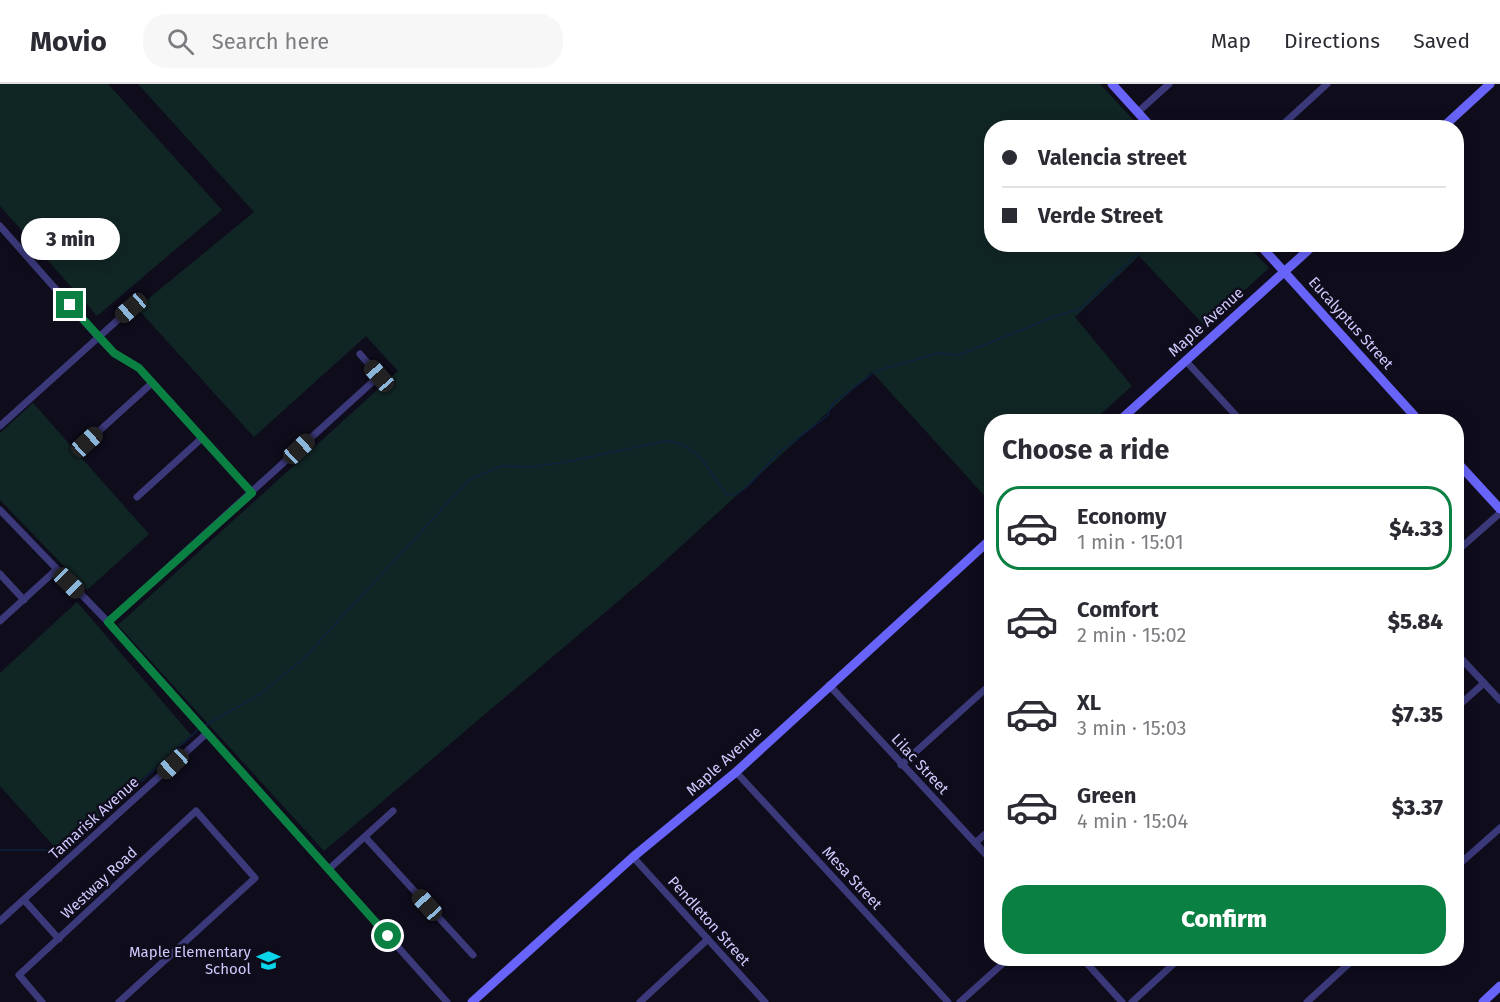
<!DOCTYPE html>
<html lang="en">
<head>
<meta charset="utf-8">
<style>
	:root { --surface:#fff; --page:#f7f7f7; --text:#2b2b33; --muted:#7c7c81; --line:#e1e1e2; --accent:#0b8043 }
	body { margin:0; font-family:"Fira Sans",sans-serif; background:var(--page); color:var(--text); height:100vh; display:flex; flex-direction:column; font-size:22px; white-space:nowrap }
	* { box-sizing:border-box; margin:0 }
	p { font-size:20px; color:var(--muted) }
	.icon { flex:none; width:33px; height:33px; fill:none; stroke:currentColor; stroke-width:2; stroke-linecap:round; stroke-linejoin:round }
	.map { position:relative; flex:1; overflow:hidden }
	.panel { position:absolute; left:984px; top:330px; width:480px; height:552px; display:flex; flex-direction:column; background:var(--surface); border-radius:24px; box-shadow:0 3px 15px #0003 }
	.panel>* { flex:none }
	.guide { position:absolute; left:984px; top:36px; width:480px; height:132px; border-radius:24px; box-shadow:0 3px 15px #0003; display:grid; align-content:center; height:132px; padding:0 18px; background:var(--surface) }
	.end { position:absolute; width:27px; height:27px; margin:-14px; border:8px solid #0b8043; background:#fff; box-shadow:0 0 0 3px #fff }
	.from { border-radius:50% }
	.bubble { position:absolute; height:42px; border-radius:21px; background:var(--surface); box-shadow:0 3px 15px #0003; font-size:20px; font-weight:800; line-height:42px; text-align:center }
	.car { position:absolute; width:18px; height:36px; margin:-18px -9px; border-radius:8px; box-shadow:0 0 4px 2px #0007; background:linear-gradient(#222 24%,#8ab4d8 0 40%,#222 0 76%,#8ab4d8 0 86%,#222 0) }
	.guide b { display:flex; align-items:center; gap:21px; height:57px; font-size:22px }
	.guide b+b { border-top:2px solid var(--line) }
	.guide i { width:15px; height:15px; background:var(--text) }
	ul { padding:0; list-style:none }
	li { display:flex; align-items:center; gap:18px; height:84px; margin:0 12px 9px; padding:0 6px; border:3px solid transparent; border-radius:24px }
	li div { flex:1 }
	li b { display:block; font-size:22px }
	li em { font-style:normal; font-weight:800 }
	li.on { border-color:var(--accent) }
	li>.icon { width:54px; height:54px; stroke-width:1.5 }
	h2 { padding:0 18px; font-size:27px; line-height:72px }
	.cta { display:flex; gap:12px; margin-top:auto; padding:12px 18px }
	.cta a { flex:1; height:69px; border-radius:24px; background:var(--accent); color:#fff; font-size:24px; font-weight:800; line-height:69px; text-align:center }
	header { display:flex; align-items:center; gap:36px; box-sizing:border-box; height:84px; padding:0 30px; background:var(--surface); border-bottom:2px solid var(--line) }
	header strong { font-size:28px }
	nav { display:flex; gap:33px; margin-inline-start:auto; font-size:21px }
	.search { width:420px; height:54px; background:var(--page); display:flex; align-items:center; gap:15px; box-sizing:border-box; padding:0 21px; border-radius:24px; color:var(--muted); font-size:22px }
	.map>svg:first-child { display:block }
	.green { fill:#102625 }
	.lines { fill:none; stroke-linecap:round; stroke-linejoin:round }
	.stream { stroke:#0d213f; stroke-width:1.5 }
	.street { stroke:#3b397a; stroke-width:7 }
	.secondary { stroke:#6864f9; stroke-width:9 }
	.route { stroke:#0b8043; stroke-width:8 }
	.labels { text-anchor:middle; stroke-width:5; stroke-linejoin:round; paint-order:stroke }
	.street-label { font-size:15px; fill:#cfcafd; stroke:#0f0c1c }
	.poi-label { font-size:15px; fill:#cfcafd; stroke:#0f0c1c; text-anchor:end }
</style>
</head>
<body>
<header>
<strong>Movio</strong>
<div class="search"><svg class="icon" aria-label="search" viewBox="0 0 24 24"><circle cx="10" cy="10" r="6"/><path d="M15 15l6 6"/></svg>Search here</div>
<nav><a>Map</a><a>Directions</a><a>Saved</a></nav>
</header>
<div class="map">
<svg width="1500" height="918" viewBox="0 0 1500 918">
	<rect width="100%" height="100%" fill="#0f0c1c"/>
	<g class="green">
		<path d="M0,0H108L222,126L97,232L0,122Z"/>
		<path d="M138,0H1100L1140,43L992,44V160L1247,161L1269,184L1205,242L1139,172L1075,233L1132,302L1093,337L992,338L991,419L872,288L656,485L324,767L118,541L398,287L366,252L254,353L137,224L254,128Z"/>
		<path d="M33,319L149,450L87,506L0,416V349Z"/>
		<path d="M77,518L191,651L60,769L0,702V589Z"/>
	</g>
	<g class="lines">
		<g class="stream">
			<path d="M204,642L260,610L303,575L470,395L502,382L531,383L566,378L665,357C698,358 709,388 727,411L737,410L748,402L778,369L827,332L833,319L876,287L939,269L959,271L1056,232L1080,225L1148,160"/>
			<path d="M0,766H49L76,757L200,644"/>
		</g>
		<g class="street">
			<path d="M1138,28L1169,0"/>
			<path d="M1279,44L1327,0"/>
			<path d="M0,142L98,253L114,269L139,284L252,409"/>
			<path d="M1185,276L1242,338"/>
			<path d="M0,342L131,224"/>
			<path d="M87,358L152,299"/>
			<path d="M137,413L202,354"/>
			<path d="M0,426L108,538L447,918"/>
			<path d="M1456,468L1500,429"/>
			<path d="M0,490L24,516"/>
			<path d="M0,537L56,486"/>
			<path d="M108,538L379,292L360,270"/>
			<path d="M1456,569L1500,616"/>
			<path d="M829,601L992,777"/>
			<path d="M1456,624L1484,599"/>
			<path d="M901,681L992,599"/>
			<path d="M736,688L948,918"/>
			<path d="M365,753L473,871"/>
			<path d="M975,759L992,744"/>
			<path d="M633,773L765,918"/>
			<path d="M1456,783L1500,744"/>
			<path d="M329,785L393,727"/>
			<path d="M24,816L59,855"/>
			<path d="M0,837L206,650"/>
			<path d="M1082,874L1122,918"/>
			<path d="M42,918L19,891L196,727L255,794L119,918"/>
			<path d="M640,918L708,855"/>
			<path d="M960,918L1009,874"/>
			<path d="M1132,918L1180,874"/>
			<path d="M1307,918L1355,874"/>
		</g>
		<g class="secondary">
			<path d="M1112,0L1152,44"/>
			<path d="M1442,44L1490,0"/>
			<path d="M1259,160L1420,338"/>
			<path d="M1118,338L1315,160"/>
			<path d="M1456,377L1500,425"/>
			<path d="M472,918L633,773L736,688L992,454"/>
			<path d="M1483,918L1500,902"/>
		</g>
	</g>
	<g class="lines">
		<path class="route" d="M70,221L114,269L139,284L252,409L108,538L388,852"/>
	</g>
	<defs>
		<symbol id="school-bare" viewBox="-9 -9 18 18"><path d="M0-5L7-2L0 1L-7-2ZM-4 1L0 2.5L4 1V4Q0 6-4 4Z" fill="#09d4ea" stroke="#0f0c1c" stroke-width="2.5" paint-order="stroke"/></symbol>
	</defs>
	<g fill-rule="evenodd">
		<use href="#school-bare" x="252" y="860" width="33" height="33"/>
	</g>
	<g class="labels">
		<g class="street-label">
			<text transform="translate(1206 238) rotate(-42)" y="5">Maple Avenue</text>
			<text transform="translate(1351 239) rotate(48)" y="5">Eucalyptus Street</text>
			<text transform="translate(724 677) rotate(-42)" y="5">Maple Avenue</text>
			<text transform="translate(920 680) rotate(47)" y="5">Lilac Street</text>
			<text transform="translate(94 734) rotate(-42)" y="5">Tamarisk Avenue</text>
			<text transform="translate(852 794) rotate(47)" y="5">Mesa Street</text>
			<text transform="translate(99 799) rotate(-43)" y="5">Westway Road</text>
			<text transform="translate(709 837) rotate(48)" y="5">Pendleton Street</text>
		</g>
		<g class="poi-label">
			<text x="251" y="873">Maple Elementary<tspan x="251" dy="17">School</tspan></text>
		</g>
	</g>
</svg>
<i class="end from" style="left:388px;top:852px"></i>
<i class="end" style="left:70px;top:221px"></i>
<div class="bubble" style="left:21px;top:134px;width:99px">3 min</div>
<i class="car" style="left:131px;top:224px;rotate:229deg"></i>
<i class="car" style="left:379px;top:292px;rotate:319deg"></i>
<i class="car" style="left:87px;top:358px;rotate:48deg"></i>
<i class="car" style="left:299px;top:365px;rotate:47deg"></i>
<i class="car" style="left:69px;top:499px;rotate:135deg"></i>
<i class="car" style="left:173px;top:680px;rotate:227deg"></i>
<i class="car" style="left:427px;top:821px;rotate:318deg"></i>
<div class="guide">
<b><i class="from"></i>Valencia street</b>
<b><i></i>Verde Street</b>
</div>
<section class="panel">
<h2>Choose a ride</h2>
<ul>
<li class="on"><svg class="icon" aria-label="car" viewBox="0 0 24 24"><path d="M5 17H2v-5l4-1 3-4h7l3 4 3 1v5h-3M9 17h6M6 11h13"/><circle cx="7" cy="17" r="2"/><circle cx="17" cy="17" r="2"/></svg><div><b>Economy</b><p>1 min · 15:01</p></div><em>$4.33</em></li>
<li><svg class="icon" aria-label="car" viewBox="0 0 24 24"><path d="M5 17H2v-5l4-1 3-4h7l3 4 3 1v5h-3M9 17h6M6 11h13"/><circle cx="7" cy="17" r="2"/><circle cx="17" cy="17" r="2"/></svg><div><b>Comfort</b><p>2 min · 15:02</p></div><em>$5.84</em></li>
<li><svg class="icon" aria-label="car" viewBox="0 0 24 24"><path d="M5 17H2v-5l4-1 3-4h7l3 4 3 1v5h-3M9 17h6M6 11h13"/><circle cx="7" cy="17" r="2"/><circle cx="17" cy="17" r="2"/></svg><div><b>XL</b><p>3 min · 15:03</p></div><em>$7.35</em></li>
<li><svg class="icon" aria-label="car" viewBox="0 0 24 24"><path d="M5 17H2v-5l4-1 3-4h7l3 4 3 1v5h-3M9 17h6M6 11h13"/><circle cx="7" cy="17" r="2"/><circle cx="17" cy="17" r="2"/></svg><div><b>Green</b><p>4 min · 15:04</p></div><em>$3.37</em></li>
</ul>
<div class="cta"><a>Confirm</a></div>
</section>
</div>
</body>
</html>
